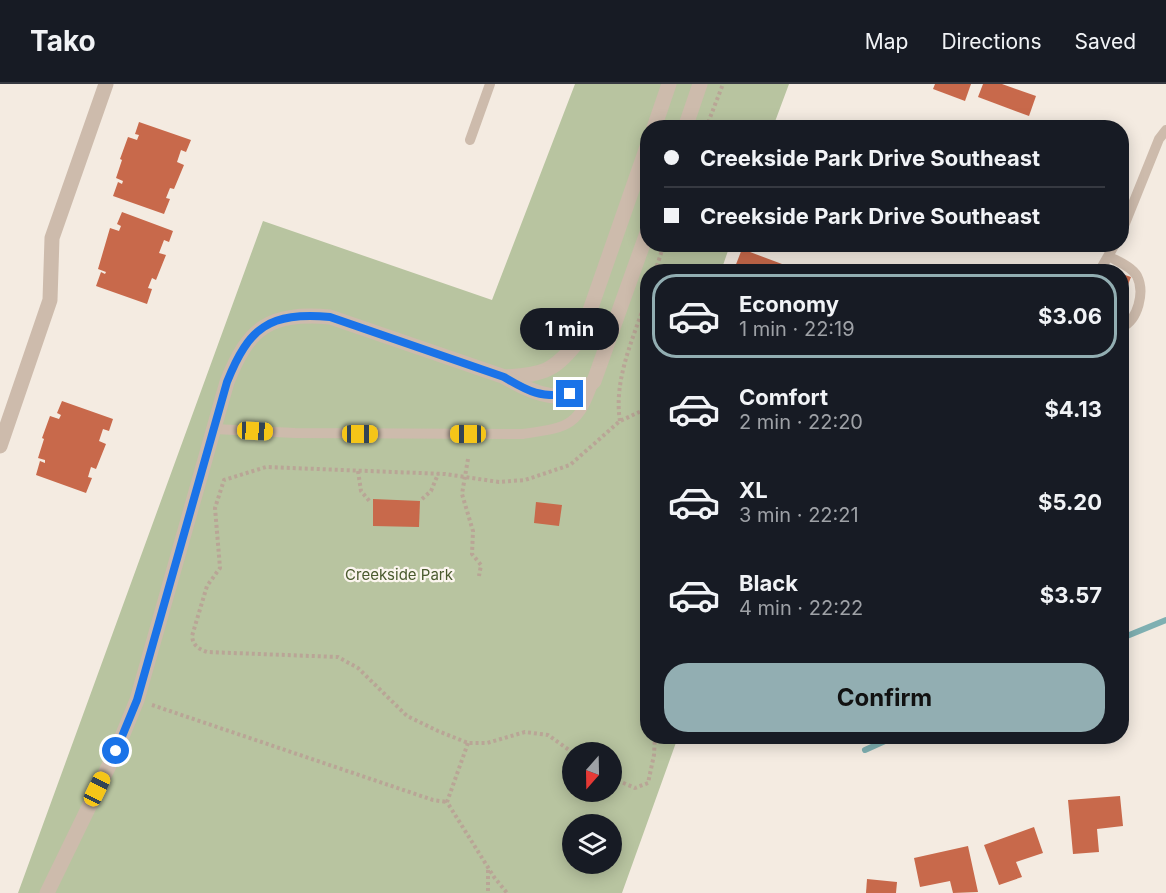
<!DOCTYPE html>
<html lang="en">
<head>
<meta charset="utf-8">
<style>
	:root { --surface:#171b24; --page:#242831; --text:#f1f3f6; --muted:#9ea1a6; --line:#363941; --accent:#92aeb2 }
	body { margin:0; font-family:Inter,sans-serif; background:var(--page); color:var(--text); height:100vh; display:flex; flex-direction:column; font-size:22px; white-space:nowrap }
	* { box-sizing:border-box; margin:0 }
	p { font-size:20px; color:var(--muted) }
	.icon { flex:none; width:33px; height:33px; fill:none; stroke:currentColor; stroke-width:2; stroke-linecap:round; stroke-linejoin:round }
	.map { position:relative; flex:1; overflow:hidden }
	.drawer { position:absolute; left:640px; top:180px; width:489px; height:480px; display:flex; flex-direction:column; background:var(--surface); border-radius:24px; box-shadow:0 3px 15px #0003 }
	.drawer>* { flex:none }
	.hud { position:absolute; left:640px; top:36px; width:489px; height:132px; border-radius:24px; box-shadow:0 3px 15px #0003; display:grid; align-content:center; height:132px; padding:0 24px; background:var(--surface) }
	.needle { width:39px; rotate:200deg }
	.controls { position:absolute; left:562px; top:658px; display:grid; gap:12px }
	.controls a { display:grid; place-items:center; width:60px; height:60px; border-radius:50%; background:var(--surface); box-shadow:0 3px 15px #0003; font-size:30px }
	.end { position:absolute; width:27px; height:27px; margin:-14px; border:8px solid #1a73e8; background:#fff; box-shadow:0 0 0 3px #fff }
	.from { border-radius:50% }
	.bubble { position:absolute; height:42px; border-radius:21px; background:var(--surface); box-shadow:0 3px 15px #0003; font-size:20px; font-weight:700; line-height:42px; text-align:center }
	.car { position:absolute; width:18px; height:36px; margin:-18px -9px; border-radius:8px; box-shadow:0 0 4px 2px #0007; background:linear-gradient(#f5c518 24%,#345 0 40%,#f5c518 0 76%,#345 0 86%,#f5c518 0) }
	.hud b { display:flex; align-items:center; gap:21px; height:57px; font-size:22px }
	.hud b+b { border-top:2px solid var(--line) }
	.hud i { width:15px; height:15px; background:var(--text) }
	ul { padding:10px 0 0; list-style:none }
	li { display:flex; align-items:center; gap:18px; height:84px; margin:0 12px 9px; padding:0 12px; border:3px solid transparent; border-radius:24px }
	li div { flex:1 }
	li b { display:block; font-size:22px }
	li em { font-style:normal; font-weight:700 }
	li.active { border-color:var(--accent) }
	li>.icon { width:54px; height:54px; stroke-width:1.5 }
	.cta { display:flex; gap:12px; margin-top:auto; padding:12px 24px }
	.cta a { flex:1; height:69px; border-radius:24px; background:var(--accent); color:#111; font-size:24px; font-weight:700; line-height:69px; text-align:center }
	header { display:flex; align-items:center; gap:36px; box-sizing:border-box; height:84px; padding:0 30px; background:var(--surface); border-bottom:2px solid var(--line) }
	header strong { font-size:28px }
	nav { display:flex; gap:33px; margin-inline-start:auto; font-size:21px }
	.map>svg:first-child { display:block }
	.green { fill:#b8c4a0; fill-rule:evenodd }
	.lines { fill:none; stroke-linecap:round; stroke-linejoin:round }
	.stream { stroke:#7fb0b2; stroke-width:6 }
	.building { fill:#c8694b }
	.path { stroke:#b9a596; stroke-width:4; stroke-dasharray:3 3; stroke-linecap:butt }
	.lane { stroke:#cdbbac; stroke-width:10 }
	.street { stroke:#cdbbac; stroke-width:15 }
	.route { stroke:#1a73e8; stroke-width:8 }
	.labels { text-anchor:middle; stroke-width:4.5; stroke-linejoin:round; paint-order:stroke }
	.park-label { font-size:15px; fill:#4a5a2e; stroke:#fbf5ee }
</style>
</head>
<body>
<header>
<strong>Tako</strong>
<nav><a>Map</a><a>Directions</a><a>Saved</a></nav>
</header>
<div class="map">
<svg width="1166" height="809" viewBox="0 0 1166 809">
	<rect width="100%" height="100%" fill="#f4ebe1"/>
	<path class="green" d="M575,0H789L773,43L648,44V160L730,161L721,187L648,188V652L678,653L622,809H18L263,137L492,216ZM573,669H612V708H573ZM573,741H612V780H573Z"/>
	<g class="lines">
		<g class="stream">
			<path d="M1122,554L1166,536"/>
			<path d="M865,666L896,652"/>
		</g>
	</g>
	<g class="building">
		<path d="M935,0H971L965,17L933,5Z"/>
		<path d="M983,0H1002L1036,12L1029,32L978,13Z"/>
		<path d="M139,38L191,56L186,68L181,66L177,78L184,81L174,105L170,104L166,114L170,115L164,130L113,112L118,98L122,100L123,97L116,94L122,76L120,75L128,53L137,56L139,51L135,50Z"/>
		<path d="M122,128L173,147L169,158L164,156L159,169L166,171L156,196L152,194L148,204L152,205L147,220L96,202L101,188L105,190L106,188L98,185L110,144L119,147L121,142L117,140Z"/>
		<path d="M742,165L798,186L797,188H733Z"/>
		<path d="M1122,190L1131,193L1122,216Z"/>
		<path d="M62,317L113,335L109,347L103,345L99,357L106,360L96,385L91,383L88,393L92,394L86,409L36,391L40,377L45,379V376L38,374L44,355L42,354L50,332L59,335L61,331L57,329Z"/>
		<path d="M373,415L420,417L419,443L373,442Z"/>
		<path d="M536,418L562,421L559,442L534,439Z"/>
		<path d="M1120,712L1123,742L1097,745L1099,768L1073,770L1068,716Z"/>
		<path d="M1034,743L1043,769L1016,778L1022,793L999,801L984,761Z"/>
		<path d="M968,762L978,808L953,809L950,797L920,803L914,774Z"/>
		<path d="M867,795L897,798L896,809H866Z"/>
	</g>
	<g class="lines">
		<g class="path">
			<path d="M706,44L723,0"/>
			<path d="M655,188L664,160"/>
			<path d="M620,337C613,294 635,251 648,210"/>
			<path d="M468,375L462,410L473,447L472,470L481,481L479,492"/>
			<path d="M358,387L361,407L371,419"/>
			<path d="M422,415L431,407L438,390"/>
			<path d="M152,621L433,716L447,718"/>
			<path d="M468,659L447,718L494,793L507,809"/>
			<path d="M573,669L548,651L525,648L487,659H468L438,647L407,632L358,584L338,573L207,568C199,565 193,562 192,552L207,502L220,484L215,424L224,396L266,383L445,390L499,398L525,396L570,381L620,337L648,324"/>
			<path d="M612,694L635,704L648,699L654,671L655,652"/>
			<path d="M488,786V809"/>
		</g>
		<g class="lane">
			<path d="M470,56L490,0"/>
			<path d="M1122,147L1159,55L1166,46"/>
			<path d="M1110,173C1119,178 1132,183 1137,192C1145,208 1138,236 1122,243"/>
			<path d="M1099,188L1115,160"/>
			<path d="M214,345L295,349L523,350C569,343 578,343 594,297"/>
		</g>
		<g class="street">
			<path d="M654,44L669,0"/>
			<path d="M685,44L700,0"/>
			<path d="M505,293C546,290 554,287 580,255L648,60"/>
			<path d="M0,362L50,216L52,154L106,0"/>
			<path d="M47,809L116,667L137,616L227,298C249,243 269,228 330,233L505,293C533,310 568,324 594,297L648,146"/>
		</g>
	</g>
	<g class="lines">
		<path class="route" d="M116,667L137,616L227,298C249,243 269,228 330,233L504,293C529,308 541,314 570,310"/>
	</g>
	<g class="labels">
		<g class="park-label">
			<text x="399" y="496">Creekside Park</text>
		</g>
	</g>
</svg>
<div class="controls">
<a><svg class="needle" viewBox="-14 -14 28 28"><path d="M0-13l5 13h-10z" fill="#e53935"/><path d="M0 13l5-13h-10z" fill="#9ea1a6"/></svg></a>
<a><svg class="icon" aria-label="layers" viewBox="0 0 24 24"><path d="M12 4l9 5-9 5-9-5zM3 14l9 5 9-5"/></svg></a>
</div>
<i class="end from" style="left:116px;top:667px"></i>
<i class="end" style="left:570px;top:310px"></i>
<div class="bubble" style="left:520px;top:224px;width:99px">1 min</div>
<i class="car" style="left:255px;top:347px;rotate:93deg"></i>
<i class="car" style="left:360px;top:350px;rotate:90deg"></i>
<i class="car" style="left:468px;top:350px;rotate:270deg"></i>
<i class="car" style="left:97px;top:705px;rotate:26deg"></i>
<div class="hud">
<b><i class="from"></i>Creekside Park Drive Southeast</b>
<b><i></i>Creekside Park Drive Southeast</b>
</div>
<section class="drawer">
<ul>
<li class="active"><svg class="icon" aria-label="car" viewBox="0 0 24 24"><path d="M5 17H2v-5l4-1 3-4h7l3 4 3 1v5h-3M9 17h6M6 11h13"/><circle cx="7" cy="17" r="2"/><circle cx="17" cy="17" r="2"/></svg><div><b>Economy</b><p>1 min · 22:19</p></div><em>$3.06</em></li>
<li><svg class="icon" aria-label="car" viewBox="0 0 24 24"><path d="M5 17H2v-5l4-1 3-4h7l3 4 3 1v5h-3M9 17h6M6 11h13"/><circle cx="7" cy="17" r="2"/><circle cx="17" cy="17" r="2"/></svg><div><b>Comfort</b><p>2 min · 22:20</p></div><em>$4.13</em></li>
<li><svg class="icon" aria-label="car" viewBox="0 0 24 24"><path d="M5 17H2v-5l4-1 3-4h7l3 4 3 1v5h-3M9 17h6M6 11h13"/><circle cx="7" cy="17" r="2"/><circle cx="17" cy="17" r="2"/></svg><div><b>XL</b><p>3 min · 22:21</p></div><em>$5.20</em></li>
<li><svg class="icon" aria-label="car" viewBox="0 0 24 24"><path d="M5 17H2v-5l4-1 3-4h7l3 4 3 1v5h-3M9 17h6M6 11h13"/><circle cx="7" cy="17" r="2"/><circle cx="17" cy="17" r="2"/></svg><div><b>Black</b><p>4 min · 22:22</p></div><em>$3.57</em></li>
</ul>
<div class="cta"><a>Confirm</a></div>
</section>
</div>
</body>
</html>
